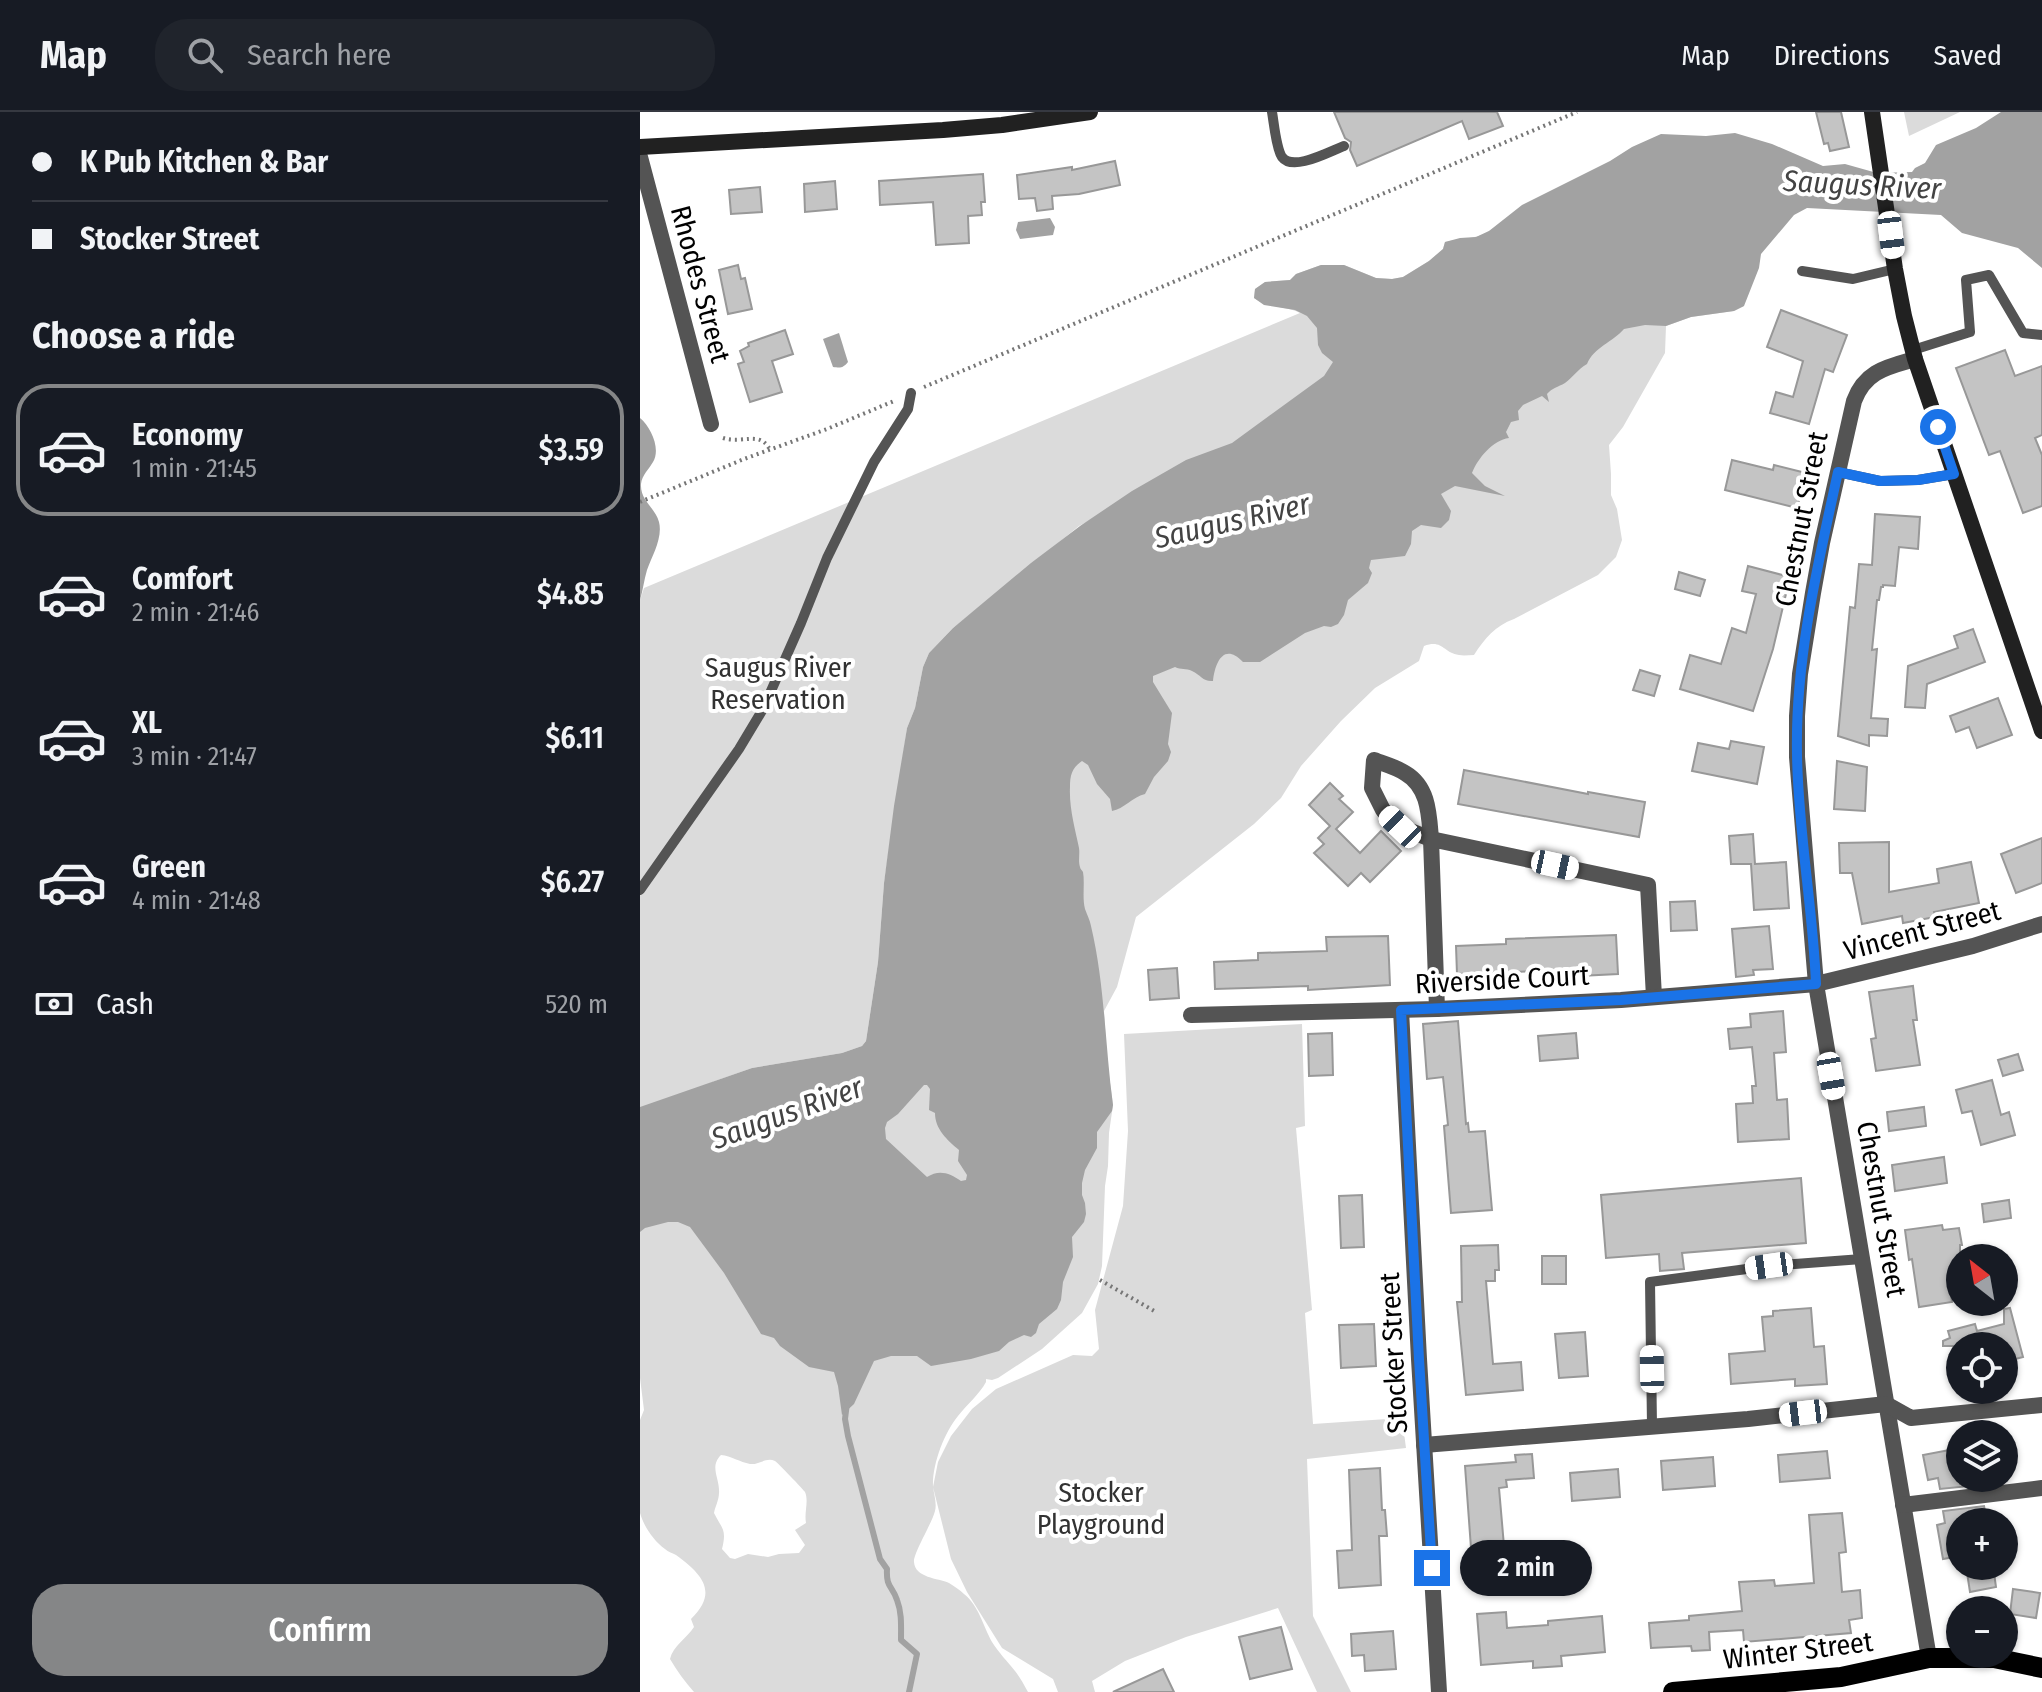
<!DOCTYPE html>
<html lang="en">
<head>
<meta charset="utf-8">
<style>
	:root { --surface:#171b24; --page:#20242c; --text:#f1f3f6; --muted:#9ea1a6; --line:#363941; --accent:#858687 }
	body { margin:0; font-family:"Fira Sans Condensed",sans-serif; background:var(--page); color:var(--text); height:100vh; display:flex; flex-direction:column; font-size:30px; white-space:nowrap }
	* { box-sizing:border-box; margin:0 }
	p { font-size:26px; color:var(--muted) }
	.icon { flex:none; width:44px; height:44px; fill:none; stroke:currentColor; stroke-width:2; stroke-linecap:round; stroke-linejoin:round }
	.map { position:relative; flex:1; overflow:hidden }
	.sheet { display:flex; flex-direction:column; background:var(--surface); width:640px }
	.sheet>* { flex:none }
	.hud { display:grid; align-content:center; height:176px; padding:0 32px; background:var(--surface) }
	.needle { width:52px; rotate:329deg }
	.controls { position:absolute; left:1306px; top:1132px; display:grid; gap:16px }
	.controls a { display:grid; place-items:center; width:72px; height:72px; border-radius:50%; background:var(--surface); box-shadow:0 2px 6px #0004; font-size:40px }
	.end { position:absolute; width:36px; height:36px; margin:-18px; border:10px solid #1a73e8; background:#fff; box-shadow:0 0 0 4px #fff }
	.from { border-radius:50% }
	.bubble { position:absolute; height:56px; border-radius:28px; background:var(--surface); box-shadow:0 2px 6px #0004; font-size:26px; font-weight:600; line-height:56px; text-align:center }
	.car { position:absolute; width:24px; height:48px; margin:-24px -12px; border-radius:10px; box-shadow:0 0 6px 2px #0007; background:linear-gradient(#fff 24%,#345 0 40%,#fff 0 76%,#345 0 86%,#fff 0) }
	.hud b { display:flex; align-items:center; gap:28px; height:76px; font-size:30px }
	.hud b+b { border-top:2px solid var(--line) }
	.hud i { width:20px; height:20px; background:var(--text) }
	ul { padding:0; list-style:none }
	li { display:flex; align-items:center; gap:24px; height:132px; margin:0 16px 12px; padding:0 16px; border:4px solid transparent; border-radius:32px }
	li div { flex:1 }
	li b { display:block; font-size:30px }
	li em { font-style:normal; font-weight:600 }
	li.current { border-color:var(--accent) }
	li>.icon { width:72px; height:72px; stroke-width:1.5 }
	h2 { padding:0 32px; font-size:36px; line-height:96px }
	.pay { display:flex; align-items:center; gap:20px; height:88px; padding:0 32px; font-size:30px }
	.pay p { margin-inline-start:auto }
	.action { display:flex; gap:16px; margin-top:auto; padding:16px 32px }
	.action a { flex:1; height:92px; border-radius:32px; background:var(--accent); color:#fff; font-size:32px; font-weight:600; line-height:92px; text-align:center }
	header { display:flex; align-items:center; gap:48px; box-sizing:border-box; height:112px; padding:0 40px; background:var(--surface); border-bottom:2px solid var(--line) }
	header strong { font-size:38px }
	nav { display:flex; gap:44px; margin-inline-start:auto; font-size:28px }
	.search { width:560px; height:72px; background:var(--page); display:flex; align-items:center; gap:20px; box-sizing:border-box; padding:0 28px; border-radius:32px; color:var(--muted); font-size:30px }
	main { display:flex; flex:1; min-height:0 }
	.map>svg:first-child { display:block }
	.green { fill:#dbdbdb; fill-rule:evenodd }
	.water { fill:#a2a2a2; fill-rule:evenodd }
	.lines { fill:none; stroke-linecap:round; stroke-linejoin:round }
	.stream { stroke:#a2a2a2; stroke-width:6 }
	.building { fill:#c4c4c4; stroke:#989898; stroke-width:2 }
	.path { stroke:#767676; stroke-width:4; stroke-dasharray:2 4; stroke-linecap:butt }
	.service { stroke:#545454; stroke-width:10 }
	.minor { stroke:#545454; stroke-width:16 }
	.secondary { stroke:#212121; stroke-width:16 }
	.primary { stroke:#000; stroke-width:20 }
	.route { stroke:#1a73e8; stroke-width:10 }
	.labels { text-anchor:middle; stroke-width:8; stroke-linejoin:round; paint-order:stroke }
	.street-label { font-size:28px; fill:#000; stroke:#fff }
	.park-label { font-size:28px; fill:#323232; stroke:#fff }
	.water-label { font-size:30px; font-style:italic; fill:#434343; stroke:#fff }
</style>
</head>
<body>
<header>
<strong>Map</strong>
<div class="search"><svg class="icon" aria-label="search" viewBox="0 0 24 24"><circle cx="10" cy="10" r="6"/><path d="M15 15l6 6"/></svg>Search here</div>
<nav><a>Map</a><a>Directions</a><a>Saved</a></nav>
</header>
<main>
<section class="sheet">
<div class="hud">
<b><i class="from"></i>K Pub Kitchen &amp; Bar</b>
<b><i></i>Stocker Street</b>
</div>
<h2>Choose a ride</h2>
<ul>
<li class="current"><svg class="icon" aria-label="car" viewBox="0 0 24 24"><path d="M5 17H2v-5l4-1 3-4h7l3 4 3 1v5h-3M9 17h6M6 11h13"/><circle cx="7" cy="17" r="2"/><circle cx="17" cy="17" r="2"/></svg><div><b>Economy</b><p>1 min · 21:45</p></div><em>$3.59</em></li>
<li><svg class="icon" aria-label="car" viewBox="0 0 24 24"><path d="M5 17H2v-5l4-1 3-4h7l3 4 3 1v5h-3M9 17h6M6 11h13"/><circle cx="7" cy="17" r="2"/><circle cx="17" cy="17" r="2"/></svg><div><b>Comfort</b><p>2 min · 21:46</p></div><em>$4.85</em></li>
<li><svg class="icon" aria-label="car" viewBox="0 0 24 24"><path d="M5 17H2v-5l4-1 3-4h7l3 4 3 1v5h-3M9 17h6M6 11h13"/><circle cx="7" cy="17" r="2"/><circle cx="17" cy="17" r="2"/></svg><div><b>XL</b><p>3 min · 21:47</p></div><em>$6.11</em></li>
<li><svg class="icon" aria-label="car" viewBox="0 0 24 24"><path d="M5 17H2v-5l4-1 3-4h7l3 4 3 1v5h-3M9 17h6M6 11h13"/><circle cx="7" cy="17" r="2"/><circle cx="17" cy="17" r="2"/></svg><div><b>Green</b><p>4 min · 21:48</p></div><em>$6.27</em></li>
</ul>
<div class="pay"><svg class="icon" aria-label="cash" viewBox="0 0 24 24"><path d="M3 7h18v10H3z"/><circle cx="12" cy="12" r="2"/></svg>Cash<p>520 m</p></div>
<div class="action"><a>Confirm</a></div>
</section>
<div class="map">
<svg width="1402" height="1580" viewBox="0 0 1402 1580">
	<rect width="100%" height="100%" fill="#fff"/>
	<g class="green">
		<path d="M1264,0H1320L1269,24Z"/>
		<path d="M868,105L913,159L439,414L313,516L289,541L283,555L275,596L267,616L244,771L238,850L226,929L222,934L202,941L112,956L75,969L0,1001V488L4,476L660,201C645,193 629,197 614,186L615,177L625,170L650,168L656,162L681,153H704L736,166L752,167L763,165L789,149L803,137L805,130C816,127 828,127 839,124C850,120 859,112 868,105Z"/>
		<path d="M1101,187L1104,194L1094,199L1051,205L1026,214L1025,241L983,315L969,333L971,362V383L977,397L982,428L976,445L958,463L874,507C855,514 845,526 834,543C829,543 824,544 819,543C803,541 803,527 784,534L779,549L735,576L701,609L661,654L641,686L614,712L496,805L477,875L464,899L467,948L473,993L469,1021L468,1054L465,1074L462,1154L458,1172L442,1201L402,1237L358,1266L352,1268L346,1267V1270C339,1283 327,1292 318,1304C304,1321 292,1353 293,1375L298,1350L311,1324L332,1297L356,1277L433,1243L452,1244L459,1237L455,1198L483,1094L488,1019L484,922L662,912L665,1014L656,1016L672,1198L665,1201L673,1312L762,1306L766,1336L667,1347L673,1504L711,1580H677L638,1496L546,1525L485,1549L452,1569L455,1580H418L413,1567L362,1536L327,1480L311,1447L293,1375C294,1382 297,1392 295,1399C292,1411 273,1442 274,1450C275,1466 298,1466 309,1471C314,1474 320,1478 324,1482C339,1494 343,1514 352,1530C359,1541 367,1549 375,1559C380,1565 384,1573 388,1580H54C45,1570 37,1559 30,1547C33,1534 47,1526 54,1515L51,1507C79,1480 62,1462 36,1443C33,1441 28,1440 25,1437C14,1429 4,1415 0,1401V1308L4,1298L0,1266V1102L230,1034L364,674L923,229ZM81,1343C91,1344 100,1350 110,1352C119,1353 126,1345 135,1349C137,1350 164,1378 165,1380C169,1389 164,1400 166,1411L155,1418L165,1433L159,1441L139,1442L128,1445L108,1442L95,1447L90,1446L82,1437C87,1417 82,1417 74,1401C75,1395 79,1388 79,1381C80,1366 69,1355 81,1343Z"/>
	</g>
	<g class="water">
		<path d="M1361,0H1402V156L1378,136L1322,121L1301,103L1167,96L1154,103L1121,142L1119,156L1104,194L1094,199L1051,205L1026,214L1005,213L984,217C973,230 954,235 947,252C938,257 933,265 925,271C918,275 912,276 907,282L909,290L902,284L883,293L878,299L879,308L871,310L866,320L869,326C853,328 838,346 832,361L845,374L865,384L815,374L801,382L811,399L809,408L801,416L781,413L772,419L771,432L765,444L731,448L729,456L732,461L728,471L708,488L704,503L698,512L691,515L684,514L665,521L620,550H603C584,530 575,550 573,569C563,570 561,563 552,559C546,556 541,558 535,555L513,564V570L532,601L528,632L531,640L528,649L514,665L505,682C492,685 484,697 472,699L470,687L457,672L448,653L442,649C432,656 430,663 430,675C429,696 435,716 439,736C440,742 438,749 440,755C440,757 442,758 443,760C445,771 442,785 445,797C447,803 450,808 451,814C465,873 465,934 473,993L472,999L457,1020V1036L445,1058L442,1071V1083L445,1091L446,1102L444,1110L432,1125L433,1145L423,1170L421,1188L417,1197L399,1212L396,1221L391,1225L384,1223L369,1230L359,1239L331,1247L291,1254L277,1244H251L234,1249L214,1292L202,1303L198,1274L194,1260L169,1255L140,1234L134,1226L121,1222L84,1161L50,1115L38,1110H28L5,1116L0,1120V995L112,956L202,941L222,934L226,929L238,850L244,771L254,694L267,616L275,596L283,555L289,541L313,516L391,451L440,414L492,379L546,348L592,331L684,264L693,250L682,241L678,233L677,216L667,204L655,198L624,193L614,186L615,177L625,170L650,168L656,162L681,153H704L736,166L752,167L763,165L789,149L803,137L805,130L820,126L836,125L849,119L882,93L970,49L992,35L1021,22L1066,24L1095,21L1132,32L1183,54L1205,52L1237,61L1272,60L1275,56L1285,51L1296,33L1336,16ZM284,973H287L290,977L289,998L295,1001C295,1017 307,1028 319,1038L318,1049L327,1063L326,1068L321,1069C310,1061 299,1057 287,1065L246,1027L245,1016L247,1010L258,1002Z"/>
		<path d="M410,106L415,115L413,123L380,127L376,118L378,110Z"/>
		<path d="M199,221L208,250C203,256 201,256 193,255L183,227Z"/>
		<path d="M0,306C11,315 21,337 13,350C9,357 2,363 1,372C0,389 15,395 19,410C23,426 12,444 7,458C4,468 3,478 0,488Z"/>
	</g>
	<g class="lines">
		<path class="stream" d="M207,1291L205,1307L208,1324L240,1447L247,1457C246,1476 252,1473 257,1488C262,1501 261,1514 261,1528L277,1542L269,1580"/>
	</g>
	<g class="building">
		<path d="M694,0H857L863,14L829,27L822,9L717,54L710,38L711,30L705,26Z"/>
		<path d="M1176,0H1201L1209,35L1190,39L1188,31L1184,32Z"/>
		<path d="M475,49L480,73L439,82L412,84L413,97L397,99L395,86L379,87L377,63L432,55V58Z"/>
		<path d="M343,62L345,90H341L342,103L328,104L329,131L296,133L293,90L240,93L239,69Z"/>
		<path d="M195,69L197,97L165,100L164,72Z"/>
		<path d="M120,75L122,100L91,102L89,78Z"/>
		<path d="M98,153L101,167L105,166L112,197L88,202L79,158Z"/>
		<path d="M1141,198L1207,223L1193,260L1185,257L1169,312L1130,301L1136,280L1153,285L1163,249L1127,235Z"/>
		<path d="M145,218L153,242L132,249L142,280L110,290L98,252L104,250L100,239L109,234L108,231Z"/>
		<path d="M1365,238L1375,264L1402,254V323L1395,326L1402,343V394L1383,401L1360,339L1349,343L1316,256Z"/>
		<path d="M1092,348L1133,358L1134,353L1166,361L1157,396L1085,378Z"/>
		<path d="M1235,402L1280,405L1278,437L1259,435L1255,474L1243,473V475H1241L1239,488H1237L1232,538L1237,537L1231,606L1248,607L1247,624L1229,623V634L1198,624L1210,495L1215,496L1219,452L1232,453Z"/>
		<path d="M1108,454L1150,465L1133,537L1113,599L1040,577L1050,543L1081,552L1092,516L1106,521L1116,482L1102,479Z"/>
		<path d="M1039,460L1065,468L1060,484L1035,477Z"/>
		<path d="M1333,517L1345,550L1287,572L1285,596L1265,595L1268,554L1318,536L1314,524Z"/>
		<path d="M1000,558L1020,564L1014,584L993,578Z"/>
		<path d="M1358,586L1372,623L1337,636L1329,615L1316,620L1310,604Z"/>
		<path d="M1091,629L1124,635L1117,672L1052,659L1058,631L1089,637Z"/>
		<path d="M1197,649L1227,655L1225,699L1194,697Z"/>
		<path d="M824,658L948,682V680L1005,690L999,725L818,692Z"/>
		<path d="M690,671L703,684L699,687L713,700L696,717L720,741L741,719L761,739L730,770L721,761L708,774L674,741L684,732L678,726L690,714L669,693Z"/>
		<path d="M1113,722L1115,752L1146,750L1149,796L1114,798L1111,752H1091L1089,724Z"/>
		<path d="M1402,726V771L1376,781L1361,742Z"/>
		<path d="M1249,730V780L1299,771L1297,757L1331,750L1339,791L1294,800L1295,805L1263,811L1262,804L1222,812L1212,761H1200L1199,731Z"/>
		<path d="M1055,789L1057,818L1031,819L1030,790Z"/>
		<path d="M1129,814L1133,857L1113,858L1114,863L1096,865L1092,817Z"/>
		<path d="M976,823L978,862L900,866V859L817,862L816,834L866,832V827Z"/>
		<path d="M748,824L750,873L668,878V874L575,877L574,850L618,848V841L687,839L686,825Z"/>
		<path d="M537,856L539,886L510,888L508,858Z"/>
		<path d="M1273,874L1277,908H1273L1280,953L1236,959L1231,927L1236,926L1229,880Z"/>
		<path d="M1143,899L1146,940L1134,941L1137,988L1147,987L1149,1027L1098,1030L1096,992L1113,991L1112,974H1116L1112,935L1090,937L1088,917L1111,915L1110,902Z"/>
		<path d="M818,909L826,1012L828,1011L829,1020L845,1019L852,1098L811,1101L804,1014L808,1013L803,965L787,967L783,912Z"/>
		<path d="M692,921L693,963L669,964L668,922Z"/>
		<path d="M936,921L938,946L900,949L898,924Z"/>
		<path d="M1378,942L1383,958L1363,964L1358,948Z"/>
		<path d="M1352,968L1361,1003L1369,1000L1375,1023L1341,1033L1332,999L1322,1001L1316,978Z"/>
		<path d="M1284,995L1286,1014L1249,1019L1247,1000Z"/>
		<path d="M1304,1045L1307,1071L1255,1079L1252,1053Z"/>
		<path d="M1161,1066L1166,1131L1042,1141L1044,1157L1020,1159L1019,1142L966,1146L961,1083Z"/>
		<path d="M722,1083L724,1135L701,1136L699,1084Z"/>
		<path d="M1369,1088L1371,1106L1344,1110L1342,1092Z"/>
		<path d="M1302,1113L1303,1118L1319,1116L1322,1133H1320V1161L1308,1162L1312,1190L1279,1195L1272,1147L1269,1148L1265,1118Z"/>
		<path d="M858,1133L859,1158H855V1169H846L853,1252L881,1250L883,1278L826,1283L817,1190H822L821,1134Z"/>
		<rect x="902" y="1144" width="24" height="28"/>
		<path d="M1171,1196L1174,1235L1184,1234L1187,1272L1155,1274V1267L1091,1272L1089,1242L1125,1239L1122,1205L1133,1204V1199Z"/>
		<path d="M1370,1196L1383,1245L1364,1250V1234H1303V1229L1310,1226L1308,1219L1335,1212L1337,1219L1364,1212V1197Z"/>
		<path d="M734,1212L736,1254L701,1256L699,1213Z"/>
		<path d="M945,1220L948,1264L919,1266L915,1222Z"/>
		<path d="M1320,1336V1372L1339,1370L1340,1373L1300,1377L1298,1366L1288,1368L1283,1343Z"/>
		<path d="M1187,1339L1190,1366L1140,1370L1138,1343Z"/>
		<path d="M892,1342L894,1366L866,1368L867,1375L859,1376L864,1434L831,1436L825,1354L876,1350L875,1343Z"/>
		<path d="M1073,1345L1075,1374L1023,1378L1021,1349Z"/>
		<path d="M740,1356L742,1398H745L747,1424H739L741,1473L699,1476L697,1439L712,1438L709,1358Z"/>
		<path d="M978,1357L980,1385L932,1389L930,1361Z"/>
		<path d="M1344,1394L1347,1410H1320V1444L1303,1447L1297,1413L1305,1411L1303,1399Z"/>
		<path d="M1202,1401L1206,1440L1199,1441L1202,1480L1220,1478L1222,1506L1209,1508L1211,1521L1104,1530L1103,1518L1069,1520L1070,1538L1052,1539L1051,1534L1011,1536L1009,1511L1049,1508V1504L1102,1499L1099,1470L1134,1468L1135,1474L1174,1471L1169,1403Z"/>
		<path d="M1326,1454H1353L1356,1475L1330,1480Z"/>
		<path d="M1373,1477L1400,1481L1396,1506L1370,1502Z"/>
		<path d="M866,1500L867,1516L908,1513V1509L962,1504L965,1540L921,1544L922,1554L893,1556V1549L841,1553L837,1502Z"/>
		<path d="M641,1515L652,1557L610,1567L599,1525Z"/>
		<path d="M753,1519L756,1557L725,1559L724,1543L712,1544L711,1522Z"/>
		<path d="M523,1557L534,1580H473Z"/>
	</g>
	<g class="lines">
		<g class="path">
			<path d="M284,275L937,0"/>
			<path d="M83,326C102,332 119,319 129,336"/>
			<path d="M0,390L104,347L187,317L254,289"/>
			<path d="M460,1168L516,1200"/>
		</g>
		<g class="service">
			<path d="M632,0C634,11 636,36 642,45C653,60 690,39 704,34"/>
			<path d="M1162,159L1213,167L1255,157"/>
			<path d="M1273,238L1330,220L1326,168L1349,163L1383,221L1402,223"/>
			<path d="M1198,360L1240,369L1278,368L1314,362"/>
			<path d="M0,778L99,637L123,597L161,511L187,446L234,350L268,297L271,281"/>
			<path d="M1012,1314L1010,1170L1129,1154L1222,1147"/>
		</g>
		<g class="minor">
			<path d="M0,45L71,312"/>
			<path d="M1275,247C1247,255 1225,259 1214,289L1182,431L1173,481L1160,562L1157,604V645L1176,872L1289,1546"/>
			<path d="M734,648C744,652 756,655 765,661C789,675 789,703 791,727L760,715L743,698L732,676Z"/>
			<path d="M797,897L791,727L1008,773L1014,885"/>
			<path d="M761,898L779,1247L799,1580"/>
			<path d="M551,903L797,897L981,888L1176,872L1333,834L1402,812"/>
			<path d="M784,1333L1108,1307L1246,1292L1271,1306L1402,1293"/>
			<path d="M1263,1393L1402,1376"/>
		</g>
		<g class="secondary">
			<path d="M1232,0L1255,157L1264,204L1275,247L1402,619"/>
			<path d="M0,35L303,18L362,13L450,0"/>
		</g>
		<path class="primary" d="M1033,1580L1201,1565L1289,1546H1354L1402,1556"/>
	</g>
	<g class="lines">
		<path class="route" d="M792,1456L779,1247L761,898L981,888L1176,872C1173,796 1158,719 1157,642C1155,547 1178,452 1198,360L1240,369L1278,368L1314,362L1298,315"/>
	</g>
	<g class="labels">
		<g class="street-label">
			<text transform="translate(61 172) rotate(75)" y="10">Rhodes Street</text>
			<text transform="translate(1161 407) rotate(-79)" y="10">Chestnut Street</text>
			<text transform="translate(1282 818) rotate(-15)" y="10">Vincent Street</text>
			<text transform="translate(862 867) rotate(-3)" y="10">Riverside Court</text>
			<text transform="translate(1242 1097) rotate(80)" y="10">Chestnut Street</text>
			<text transform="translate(753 1241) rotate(-93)" y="10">Stocker Street</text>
			<text transform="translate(1158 1538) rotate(-7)" y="10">Winter Street</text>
		</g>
		<g class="park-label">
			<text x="138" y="565">Saugus River<tspan x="138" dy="32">Reservation</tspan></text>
			<text x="461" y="1390">Stocker<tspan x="461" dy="32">Playground</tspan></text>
		</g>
		<g class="water-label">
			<text transform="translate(1222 73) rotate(3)" y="10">Saugus River</text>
			<text transform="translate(592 409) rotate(-13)" y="10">Saugus River</text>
			<text transform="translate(147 1001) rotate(-20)" y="10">Saugus River</text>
		</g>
	</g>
</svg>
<div class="controls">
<a><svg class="needle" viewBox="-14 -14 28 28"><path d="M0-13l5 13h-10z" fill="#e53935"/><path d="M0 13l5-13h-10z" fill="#9ea1a6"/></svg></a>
<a><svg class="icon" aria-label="locate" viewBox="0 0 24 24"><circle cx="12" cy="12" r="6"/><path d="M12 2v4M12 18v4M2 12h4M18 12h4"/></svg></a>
<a><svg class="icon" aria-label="layers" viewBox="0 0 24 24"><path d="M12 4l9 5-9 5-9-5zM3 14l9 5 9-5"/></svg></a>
<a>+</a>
<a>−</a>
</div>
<i class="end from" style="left:1298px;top:315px"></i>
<i class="end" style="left:792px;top:1456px"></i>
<div class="bubble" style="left:820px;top:1428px;width:132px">2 min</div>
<i class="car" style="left:1251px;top:123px;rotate:173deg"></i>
<i class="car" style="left:760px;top:715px;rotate:314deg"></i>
<i class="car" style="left:915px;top:753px;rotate:102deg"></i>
<i class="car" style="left:1191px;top:964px;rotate:170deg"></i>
<i class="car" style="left:1129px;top:1154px;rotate:262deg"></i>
<i class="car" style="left:1012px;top:1257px;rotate:359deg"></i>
<i class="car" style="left:1163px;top:1301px;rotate:263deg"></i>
</div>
</main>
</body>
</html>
